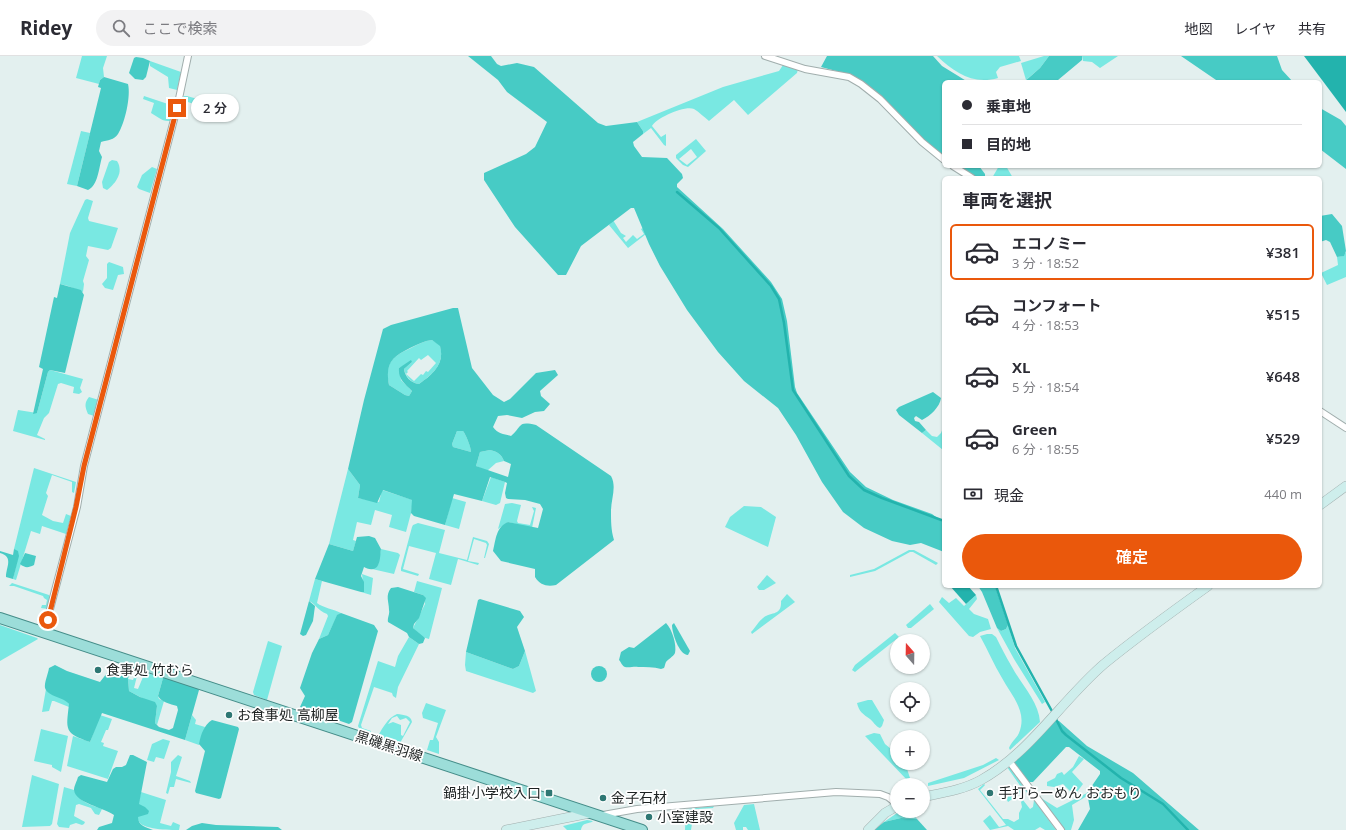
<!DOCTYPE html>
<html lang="ja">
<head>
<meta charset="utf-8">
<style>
	:root { --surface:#fff; --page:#f2f2f3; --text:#2b2b33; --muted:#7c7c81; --line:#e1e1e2; --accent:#ea580c }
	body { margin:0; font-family:"Open Sans","Noto Sans JP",sans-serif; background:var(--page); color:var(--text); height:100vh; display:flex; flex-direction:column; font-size:15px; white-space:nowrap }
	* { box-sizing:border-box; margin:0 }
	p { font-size:13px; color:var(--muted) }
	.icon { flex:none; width:22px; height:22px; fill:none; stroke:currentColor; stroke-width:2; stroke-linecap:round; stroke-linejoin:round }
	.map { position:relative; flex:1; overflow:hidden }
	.sheet { position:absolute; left:942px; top:120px; width:380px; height:412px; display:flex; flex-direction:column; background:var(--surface); border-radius:6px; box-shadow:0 1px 3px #0004 }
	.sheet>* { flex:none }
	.banner { position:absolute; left:942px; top:24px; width:380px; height:88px; border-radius:6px; box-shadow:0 1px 3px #0004; display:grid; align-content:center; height:88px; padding:0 20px; background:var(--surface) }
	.needle { width:26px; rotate:340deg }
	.buttons { position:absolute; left:890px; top:578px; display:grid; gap:8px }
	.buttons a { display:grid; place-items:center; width:40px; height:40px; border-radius:50%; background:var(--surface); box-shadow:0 1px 3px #0004; font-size:20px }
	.end { position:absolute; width:18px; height:18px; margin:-9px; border:5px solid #ea580c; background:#fff; box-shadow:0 0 0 2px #fff }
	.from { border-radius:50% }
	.bubble { position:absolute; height:28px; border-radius:14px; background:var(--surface); box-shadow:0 1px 3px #0004; font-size:13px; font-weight:600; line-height:28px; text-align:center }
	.banner b { display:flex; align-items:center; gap:14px; height:38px; font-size:15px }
	.banner b+b { border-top:1px solid var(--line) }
	.banner i { width:10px; height:10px; background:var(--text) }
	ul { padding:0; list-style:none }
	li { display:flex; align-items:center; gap:12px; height:56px; margin:0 8px 6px; padding:0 12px; border:2px solid transparent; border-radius:6px }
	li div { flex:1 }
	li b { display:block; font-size:15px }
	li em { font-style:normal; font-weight:600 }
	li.active { border-color:var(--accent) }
	li>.icon { width:36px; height:36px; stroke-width:1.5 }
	h2 { padding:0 20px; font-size:18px; line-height:48px }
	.pay { display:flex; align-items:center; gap:10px; height:44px; padding:0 20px; font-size:15px }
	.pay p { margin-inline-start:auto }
	.primary-button { display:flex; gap:8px; margin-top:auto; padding:8px 20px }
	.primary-button a { flex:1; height:46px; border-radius:24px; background:var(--accent); color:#fff; font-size:16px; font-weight:600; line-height:46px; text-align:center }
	header { display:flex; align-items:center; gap:24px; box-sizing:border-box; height:56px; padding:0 20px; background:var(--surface); border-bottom:1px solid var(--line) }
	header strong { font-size:19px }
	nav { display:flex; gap:22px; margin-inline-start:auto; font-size:14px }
	.search { width:280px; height:36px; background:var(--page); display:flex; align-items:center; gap:10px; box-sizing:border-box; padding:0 14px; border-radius:22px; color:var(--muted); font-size:15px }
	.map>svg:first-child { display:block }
	.green { fill:#79e8e2; fill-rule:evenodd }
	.forest { fill:#47cbc5; fill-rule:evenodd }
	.water { fill:#23b3ad }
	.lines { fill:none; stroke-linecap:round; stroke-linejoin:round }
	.stream { stroke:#23b3ad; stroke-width:2.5 }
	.street-casing { stroke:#a1aead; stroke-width:8 }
	.secondary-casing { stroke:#a1aead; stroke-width:10 }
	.primary-casing { stroke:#458d89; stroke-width:12 }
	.street { stroke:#fff; stroke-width:6 }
	.secondary { stroke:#ceeeec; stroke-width:9 }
	.primary { stroke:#9cddd9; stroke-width:10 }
	.route { stroke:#ea580c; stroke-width:5 }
	.poi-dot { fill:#2e7773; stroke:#fff; stroke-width:1.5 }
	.labels { text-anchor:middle; stroke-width:3.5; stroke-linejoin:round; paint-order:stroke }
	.poi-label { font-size:14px; fill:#1d2222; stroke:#fff; text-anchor:start }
	.street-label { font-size:14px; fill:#1d2222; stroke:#fff }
</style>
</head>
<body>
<header>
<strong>Ridey</strong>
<div class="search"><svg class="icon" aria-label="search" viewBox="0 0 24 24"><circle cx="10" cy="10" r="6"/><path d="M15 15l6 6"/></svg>ここで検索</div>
<nav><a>地図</a><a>レイヤ</a><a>共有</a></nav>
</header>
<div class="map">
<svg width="1346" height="774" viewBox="0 0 1346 774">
	<rect width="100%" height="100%" fill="#e3f0ef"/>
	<g class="green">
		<path d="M82,0H107L103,12L104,21L100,24L99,28L76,22Z"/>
		<path d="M937,0H1019L1021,5L1000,11L996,16L998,22C973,29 955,17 937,0Z"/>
		<path d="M1044,0H1049L1040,12L1026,24L1021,7Z"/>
		<path d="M1082,0H1118L1100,12L1092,6L1083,5Z"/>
		<path d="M150,5L181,16L177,34L169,32L168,21L150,10Z"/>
		<path d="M783,9L798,13L797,17L748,59L734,44L709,65C704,61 699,56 694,53C685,49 656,62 652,70L661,81L666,78V90L664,89L651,72L643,78V75L637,66L723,31L779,15Z"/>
		<path d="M144,40L171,49L173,52L170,65C162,66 157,60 151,57L154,47L143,43Z"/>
		<path d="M184,40H187L201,44L199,50L188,46L186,53L180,51Z"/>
		<path d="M81,75L90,77L77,130L67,128Z"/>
		<path d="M696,83L706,95L688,111L683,109L676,102V99ZM691,93L697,101L687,109L679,103Z"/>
		<path d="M112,104L117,105C124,116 116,127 107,134L103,132L102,126L109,106Z"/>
		<path d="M999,110H1006L1013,122H992Z"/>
		<path d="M152,111L157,113L150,137L139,133L137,131L142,119Z"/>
		<path d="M87,143L93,145L88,162L89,165L118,172L111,192L108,194L88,190L86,200L89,204L83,225L84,228L83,236L68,230L60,228L70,177L85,144Z"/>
		<path d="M613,164L621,177L626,180L623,182L626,186L633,179L637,183L644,178L641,173L643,172L646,178L628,192L609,169Z"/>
		<path d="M1346,196V221L1327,229L1321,217L1338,209L1337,201L1343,200Z"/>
		<path d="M109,206L123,211L124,218L118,219L113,234L105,232L102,228L107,222V208Z"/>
		<path d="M432,284L440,289C445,308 433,318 419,328C411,327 406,321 404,313L412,306L399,312L401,324L412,335L409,340L405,339L389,329C385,307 391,301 411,292C418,288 424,285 432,284ZM428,299L436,307L428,316L426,315L423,319L421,318L414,325L406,318L408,316L407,315L419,302L421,304Z"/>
		<path d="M50,314L83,323L80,332L82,336L79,338L73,337L74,331L61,327L58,328L49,357L44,362L37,379L45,383V384L13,375L18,354L37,357L48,316Z"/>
		<path d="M89,341L99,344L94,360L88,358C85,351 84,347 89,341Z"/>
		<path d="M944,369V393L943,394L922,377L926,374L932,380L937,381L941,377Z"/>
		<path d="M457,375H463C466,379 471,391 471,396L453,391L452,388Z"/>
		<path d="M490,394C498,396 501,398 504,405L496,407L487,415L476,410L480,396Z"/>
		<path d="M34,412L76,426L74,437L72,436V426L52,419L46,437L48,440L42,459L53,465L63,467L66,458L71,460L66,478L42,470L40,478L31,475L16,524L13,523L18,501L14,493Z"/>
		<path d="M348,413L360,429L358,442L379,446L382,434L413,444L411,457L406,476L389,471L392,459L375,454L371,469L357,466L353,484L356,485L353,495L329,488Z"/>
		<path d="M491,421L505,426L500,447L496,449L482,445Z"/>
		<path d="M452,442L466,446L459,473L445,469Z"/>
		<path d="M512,447L521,449L517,465L518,467L530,469L534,455L532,451L536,452L532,472L508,466L498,473L505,448Z"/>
		<path d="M744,450L761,451L776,461L768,491L725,471L730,461Z"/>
		<path d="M418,467L445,474L439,497L467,504L473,481L487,485L489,488L485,502H484L487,489L486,487L474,483L468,505L479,507L478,509L458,503L451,529L429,523L436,497L409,490L403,513L419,518L418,520L401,515V512L412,471L413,469Z"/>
		<path d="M381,493L398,497L400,499L394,518L372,513L378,509Z"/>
		<path d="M909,494H914L938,507L936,509L913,496H910L875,515L850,521V519L874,513Z"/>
		<path d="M362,518L373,522L371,539L361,536H364Z"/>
		<path d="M767,519L776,527L764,534H759L757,531Z"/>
		<path d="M315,523L322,525L317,547C323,552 334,553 341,557L337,560L328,579L319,583L328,560L327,558C317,554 316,548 309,545Z"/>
		<path d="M417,525L442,532L429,583L422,581L413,572L425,548L423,539L414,536Z"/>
		<path d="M12,527L49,539L51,542L48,553L41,552L42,549H46L47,544L44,542L43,540L14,530H9Z"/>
		<path d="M787,538L795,546L752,578L751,576C755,572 758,566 762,563C770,555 782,561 781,545Z"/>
		<path d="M976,539L977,543L969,553L974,558L988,563L991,573L980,576L973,581L969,580L939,546L942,541L949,547L956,542L964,550Z"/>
		<path d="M930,548L934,553L911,572H908L906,569Z"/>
		<path d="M0,569L37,582L38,583L0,605Z"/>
		<path d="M1008,569L1015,592L1045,646L1042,648L1014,603L997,572L1001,575L1006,573Z"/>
		<path d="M895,577L899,581L855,616L852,614L855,609Z"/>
		<path d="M987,578H992L996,581C1001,591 1006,601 1012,611C1021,628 1039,646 1040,666L1010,694L1009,692C1011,686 1017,682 1019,677C1028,655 1011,639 1002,622C994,609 988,594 980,580Z"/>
		<path d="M409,581L419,588L398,631L396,642L393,640L392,637L374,631L361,669L362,672L371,675L370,677L360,674L358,670L378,605L395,611L398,600Z"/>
		<path d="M268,585L282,590L267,644L254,639L253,636Z"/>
		<path d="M525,595L536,635L533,637L466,615L465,609L466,596L513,613L519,610Z"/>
		<path d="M142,615L163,622L158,640L159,643L164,645L157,669L155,667L157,650L129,635L128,623L133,624L135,619L137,620L134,632L138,633L143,621L141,619Z"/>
		<path d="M46,633L48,636L67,644L69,648V651L54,645H52L49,655L42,656Z"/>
		<path d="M868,644H872L884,664L882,670L880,672C875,670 874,666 870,663C863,658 859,656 857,647Z"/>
		<path d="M426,647L446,654L436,681L439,686V698L427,694L430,684H433L438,667L423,662L422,657Z"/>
		<path d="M397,658C404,659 411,659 412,666L400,687L378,680C383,671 388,662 397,658ZM397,660L400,664L406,662L410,666L403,680L401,679V669L393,666L388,668L392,662Z"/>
		<path d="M100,659L112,663L108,674H106L101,686L104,687L103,690L118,695L108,723L67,710L73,680L90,686Z"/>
		<path d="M192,659L196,664L195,668L205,671L200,688L199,689L185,684Z"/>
		<path d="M41,673L68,680L61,716L52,711V709L34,705Z"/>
		<path d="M874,677L880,678L885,688L897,698V707H905L910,722L908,725L865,680Z"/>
		<path d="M163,683L170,685L164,703L156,701L154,706L147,704L152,688Z"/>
		<path d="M178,699L182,701L176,720L190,725L191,727L176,723L174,731H170L168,738L166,737L171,716V706Z"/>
		<path d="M1079,700L1084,703L1072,716L1083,728L1077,736L1072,737L1063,728L1054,731L1047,730V726L1055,722L1057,718L1062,716L1064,719L1073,711Z"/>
		<path d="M996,702L999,704L964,722L928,730V727L983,709Z"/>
		<path d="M1007,711L1011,712L1032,741L1031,742L1025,734L1008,746L1006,742L1021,731Z"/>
		<path d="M32,719L59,728L52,768L50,770L22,771Z"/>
		<path d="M984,728L985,729L980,734L1003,763H1008L1014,766L1019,763V757L1022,751L1021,746L1023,744L1030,753L1033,751L1034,744L1056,774H1045L1040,771L1035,774H1014L1008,770L990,774L983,765L990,759L999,771L1006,769L978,733Z"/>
		<path d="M64,731L74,734C79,746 91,749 102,753L99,759L95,758L91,752L79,748L76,749L74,760L85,766L84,768L82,769L76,767L70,769L69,772L59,771L57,768Z"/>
		<path d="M141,736L166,744L160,767L171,770L173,766L180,769L179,774C170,774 141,774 138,764C136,756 139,744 141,736Z"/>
		<path d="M1087,737V740L1072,749L1074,764L1071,774H1065L1041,742L1057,752Z"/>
		<path d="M754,748L760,774H748L746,771H743V774H736L734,767L744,749Z"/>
		<path d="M714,750L713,752L697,753L694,755L691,774H685L686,753Z"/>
		<path d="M900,755H910L917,763L901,762L884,766Z"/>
		<path d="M587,764L593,765C588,769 583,765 581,774H567L563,770Z"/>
	</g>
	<g class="forest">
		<path d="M468,0H491L497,8L501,10L517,7L534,11L598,67L606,70L637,66L643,75V78L633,86L634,90L642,101L667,102L682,118L683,122L677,128V131L723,173L771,226L782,243L787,265L795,331L797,337L850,416L866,431L893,444L932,458L944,467V496L921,487L910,489L892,485L864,472L843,456L822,426L796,379L778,352L744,325L718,296L687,254L660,210L649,188L634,152H631L581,190L566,219H558L515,171L484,124V117L526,98L535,91L547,66L507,36L498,24Z"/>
		<path d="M827,0H933L942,10L968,26H944V101L922,83L881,41L863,26L851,19L821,11Z"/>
		<path d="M1049,0H1082V4L1058,24L1059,26H1024L1040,12Z"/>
		<path d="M1181,0H1277L1282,14L1293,26H1219Z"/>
		<path d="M136,1L143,2L150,5L146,21L143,24L135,23L129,17L134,2Z"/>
		<path d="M104,21L128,28C131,40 125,67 118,78C114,84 108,84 101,86L99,95L102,101C99,111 98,130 88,134L77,130L101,32L98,31L100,24Z"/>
		<path d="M1320,52L1341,64L1346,70V113L1320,93Z"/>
		<path d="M957,110H979L985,118V122H976Z"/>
		<path d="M1332,158L1342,170L1346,195L1344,200L1337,201L1330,186L1326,184L1320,186V160Z"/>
		<path d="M60,228L81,234L84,239L65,317L50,314L48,316L37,357L33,358L43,313L39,311L54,241L57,242Z"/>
		<path d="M453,252H458L472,312L493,339L504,346L510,343L536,317L555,314L558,319L540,335L541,340L550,348L544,355L535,356L522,362L507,359L498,360L493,371C498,378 504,378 511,380C523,370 517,365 536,369L611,420C617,431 611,443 611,455C611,465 611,474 614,484L556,529C547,531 540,529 535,521V513L501,505L493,495C496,483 496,471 508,466L538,472L543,453L540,448L525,444L508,443L506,442L505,437L507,427L505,426L490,421L482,445L454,438L445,469L414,460L411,457L412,444L383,434L377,447L358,442L360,429L348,413L364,344L383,273L391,269ZM432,284L440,290C445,308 433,318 419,328C411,327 405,321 404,313L412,306L411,304L399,312C398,323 404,327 412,335L409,340L405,339L389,329C385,307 392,301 410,292C418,288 424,285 432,284ZM457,375H463C466,379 471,391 471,396L453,391L452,388ZM490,394C498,396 501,398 504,405L511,408L508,421L476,410L480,396Z"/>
		<path d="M933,336L941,342C940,351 930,360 922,364L916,360L914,362L915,365L919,366L926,374L922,377L899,359L896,354L899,351Z"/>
		<path d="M369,480L375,482L381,493C380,498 381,512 373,513C370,514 366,512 364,511L361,520L364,526V536H361L315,523L329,488L353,495L357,481Z"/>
		<path d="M14,493L18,495L19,500L13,523L6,521C6,511 14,501 0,497V495L13,499Z"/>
		<path d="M25,497L36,500L34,509C28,512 25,512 20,508Z"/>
		<path d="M978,530H995L1008,569L1006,573L1001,575L997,572L982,536Z"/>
		<path d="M398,531L423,539L426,542L419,562L414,568L413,572L425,582L423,587L419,588L409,581L407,577L388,566C387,562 390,558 389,554C389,545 385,540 391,532Z"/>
		<path d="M480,543L520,555L524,561L517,571L525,595L519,610L513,613L466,596L478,544Z"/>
		<path d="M309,545L315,550L313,565L306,579L303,580L300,578Z"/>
		<path d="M341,557L374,569L378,575L352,666L349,668L300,651L305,640L300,632L312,597L319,583L328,579L337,559Z"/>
		<path d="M666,567C672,573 677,589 675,597C673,601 668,603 666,606C665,608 665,610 664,612L661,613C654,611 645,611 638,611C635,610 629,612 625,611C622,610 621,606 619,604L621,596L629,591L634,592Z"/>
		<path d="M674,567L690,595L688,599C679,599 672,577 672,569Z"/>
		<path d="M55,609L67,615L100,626L107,617L115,620L120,609L138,614L137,617L130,616L128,623L129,635L140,641L155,646L157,650L155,667L159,671L169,674L173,672L178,654L177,650C170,648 161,646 158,640L163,622H167L197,631L199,634L185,684L102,657L90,686C64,677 66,674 69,648C64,641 48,641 45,632C44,627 48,618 49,612Z"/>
		<circle cx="599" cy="618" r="8"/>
		<path d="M212,664L238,671L239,673L221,742L219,743L196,737L195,735L205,695L199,688C201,678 204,669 212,664Z"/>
		<path d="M1053,664L1059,665L1087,690L1133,717L1199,774H1078L1090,753L1087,737L1100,718V715L1069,691H1066L1033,726H1027L1013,706Z"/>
		<path d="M130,699H133L147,706L139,748L145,751L149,755L148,758L138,761C138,770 146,771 153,774H97L99,771L112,767L114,759C105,752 75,747 74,734C74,730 77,725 78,721L81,719L107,726L113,713L116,711H122L126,709Z"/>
		<path d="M901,762L917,763L927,774H874L884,766Z"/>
		<path d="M202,767L216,769L278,771L282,774H186L192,770Z"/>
	</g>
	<g class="water">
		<path d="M1304,0H1346V56Z"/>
		<path d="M950,530H968L976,539L966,548Z"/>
	</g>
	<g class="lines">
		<g class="stream">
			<path d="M677,136L719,172L771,230L779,243L784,267L793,334L849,420L864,434L882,442L944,465"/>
			<path d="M996,530L1016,590L1053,657"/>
			<path d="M1055,661L1062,675L1066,679L1121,722L1163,748L1188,774"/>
		</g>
		<defs>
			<g id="street">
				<path d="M765,0L805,13L849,21L861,28L880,43L922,86L944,104"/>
				<path d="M953,110L972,122"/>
				<path d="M1320,355L1346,372"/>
				<path d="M44,576L77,451L84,410L177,52L188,0"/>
				<path d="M1009,705L1061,774"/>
				<path d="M603,759L637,753L836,736L880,738L888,741L897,748"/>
			</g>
			<g id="secondary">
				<path d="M1320,449L1346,430"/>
				<path d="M923,741C942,737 963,734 981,724C1030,697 1062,644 1104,608C1137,581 1173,555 1208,530"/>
				<path d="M506,774L590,757"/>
				<path d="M868,774L885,757L897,750"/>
			</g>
			<path id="primary" d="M0,562L642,774"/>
		</defs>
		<use href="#street" class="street-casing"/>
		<use href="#secondary" class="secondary-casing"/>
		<use href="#primary" class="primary-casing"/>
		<use href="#street" class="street"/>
		<use href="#secondary" class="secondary"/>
		<use href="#primary" class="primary"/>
	</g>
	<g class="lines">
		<path class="route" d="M48,564L76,451L84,410L177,52"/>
	</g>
	<g class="poi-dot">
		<circle cx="98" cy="614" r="4"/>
		<circle cx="229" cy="659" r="4"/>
		<rect x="545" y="733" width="8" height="8" rx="2"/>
		<circle cx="990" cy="737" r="4"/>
		<circle cx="603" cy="742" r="4"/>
		<circle cx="649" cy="761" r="4"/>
	</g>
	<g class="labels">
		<g class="poi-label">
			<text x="106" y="619">食事処 竹むら</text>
			<text x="237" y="664">お食事処 高柳屋</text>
			<text x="541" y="742" text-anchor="end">鍋掛小学校入口</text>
			<text x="998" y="742">手打らーめん おおもり</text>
			<text x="611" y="747">金子石材</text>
			<text x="657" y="766">小室建設</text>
		</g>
		<g class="street-label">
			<text transform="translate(389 690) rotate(18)" y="5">黒磯黒羽線</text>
		</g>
	</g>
</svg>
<div class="buttons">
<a><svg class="needle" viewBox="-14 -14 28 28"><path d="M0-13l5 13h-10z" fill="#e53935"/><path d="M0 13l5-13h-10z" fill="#7c7c81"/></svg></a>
<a><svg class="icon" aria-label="locate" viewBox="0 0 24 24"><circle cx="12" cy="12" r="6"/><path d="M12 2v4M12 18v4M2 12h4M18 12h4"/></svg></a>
<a>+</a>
<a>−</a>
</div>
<i class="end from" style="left:48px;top:564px"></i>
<i class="end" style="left:177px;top:52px"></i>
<div class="bubble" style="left:191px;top:38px;width:48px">2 分</div>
<div class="banner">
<b><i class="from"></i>乗車地</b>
<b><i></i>目的地</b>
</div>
<section class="sheet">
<h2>車両を選択</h2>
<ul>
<li class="active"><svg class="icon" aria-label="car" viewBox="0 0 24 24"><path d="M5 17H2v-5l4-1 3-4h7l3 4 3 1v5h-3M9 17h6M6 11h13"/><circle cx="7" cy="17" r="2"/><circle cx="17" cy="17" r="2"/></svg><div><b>エコノミー</b><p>3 分 · 18:52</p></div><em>¥381</em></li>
<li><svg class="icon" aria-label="car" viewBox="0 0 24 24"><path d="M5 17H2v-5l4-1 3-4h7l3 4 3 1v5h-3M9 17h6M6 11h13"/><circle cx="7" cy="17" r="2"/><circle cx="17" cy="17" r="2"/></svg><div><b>コンフォート</b><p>4 分 · 18:53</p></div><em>¥515</em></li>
<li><svg class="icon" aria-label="car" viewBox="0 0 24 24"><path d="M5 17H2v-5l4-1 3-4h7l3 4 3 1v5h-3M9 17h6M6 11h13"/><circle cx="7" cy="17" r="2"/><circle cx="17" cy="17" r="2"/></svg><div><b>XL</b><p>5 分 · 18:54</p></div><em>¥648</em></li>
<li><svg class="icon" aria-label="car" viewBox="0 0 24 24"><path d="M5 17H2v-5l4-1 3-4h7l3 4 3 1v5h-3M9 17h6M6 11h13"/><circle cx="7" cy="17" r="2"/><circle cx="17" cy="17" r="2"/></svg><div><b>Green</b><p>6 分 · 18:55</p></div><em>¥529</em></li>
</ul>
<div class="pay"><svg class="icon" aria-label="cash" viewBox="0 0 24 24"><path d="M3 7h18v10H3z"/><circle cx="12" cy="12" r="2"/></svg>現金<p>440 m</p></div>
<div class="primary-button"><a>確定</a></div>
</section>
</div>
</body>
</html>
